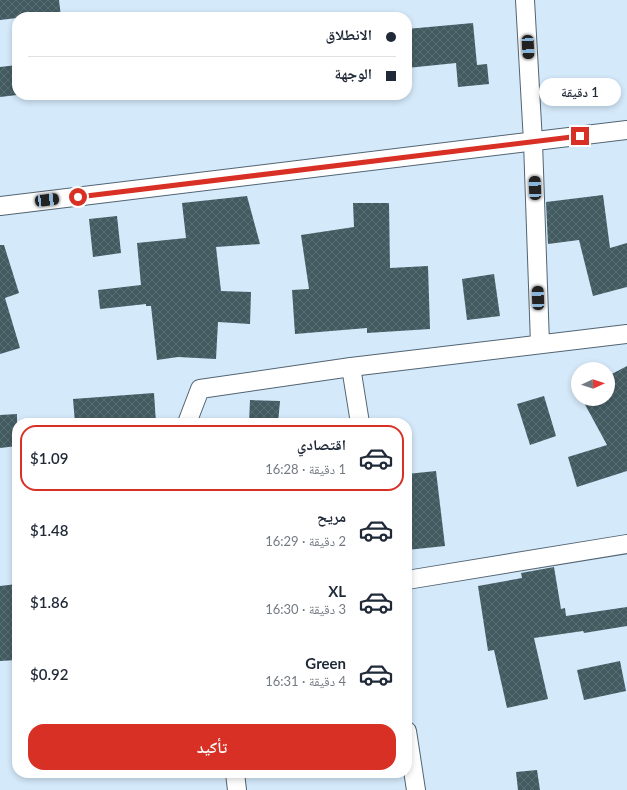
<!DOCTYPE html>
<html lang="ar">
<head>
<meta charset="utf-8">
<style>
	:root { --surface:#fff; --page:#f2f2f3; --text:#1f2937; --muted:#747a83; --line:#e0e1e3; --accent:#d93025 }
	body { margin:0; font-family:Lato,"Noto Naskh Arabic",sans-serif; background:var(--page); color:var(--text); direction:rtl; height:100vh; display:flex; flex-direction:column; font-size:15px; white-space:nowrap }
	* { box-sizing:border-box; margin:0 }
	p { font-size:13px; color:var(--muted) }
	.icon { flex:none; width:22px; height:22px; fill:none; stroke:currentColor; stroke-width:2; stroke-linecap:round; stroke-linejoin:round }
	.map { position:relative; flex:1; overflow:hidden; direction:ltr }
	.sheet { position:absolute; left:12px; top:418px; width:400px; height:360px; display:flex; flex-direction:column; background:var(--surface); border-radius:16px; box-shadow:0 2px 6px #0003; direction:rtl }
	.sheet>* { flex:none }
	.guide { position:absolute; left:12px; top:12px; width:400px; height:88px; border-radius:16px; box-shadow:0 2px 6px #0003; direction:rtl; display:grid; align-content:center; height:88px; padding:0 16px; background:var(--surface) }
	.needle { width:26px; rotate:87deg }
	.fabs { position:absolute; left:571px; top:362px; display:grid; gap:8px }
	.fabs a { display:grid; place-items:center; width:44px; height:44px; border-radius:50%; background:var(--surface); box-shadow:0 2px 6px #0003; font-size:20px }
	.end { position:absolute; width:18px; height:18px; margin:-9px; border:5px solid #d93025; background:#fff; box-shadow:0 0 0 2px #fff }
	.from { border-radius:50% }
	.bubble { position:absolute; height:28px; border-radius:14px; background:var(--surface); box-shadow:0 2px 6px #0003; font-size:13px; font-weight:600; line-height:28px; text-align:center; direction:rtl }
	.car { position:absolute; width:12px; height:24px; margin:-12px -6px; border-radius:5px; box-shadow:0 0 3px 1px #0007; background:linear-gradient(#222 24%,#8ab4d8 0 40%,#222 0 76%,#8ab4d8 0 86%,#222 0) }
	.guide b { display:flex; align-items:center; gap:14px; height:38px; font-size:15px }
	.guide b+b { border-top:1px solid var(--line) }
	.guide i { width:10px; height:10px; background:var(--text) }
	ul { padding:7px 0 0; list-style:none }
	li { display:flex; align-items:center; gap:12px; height:66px; margin:0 8px 6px; padding:0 8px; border:2px solid transparent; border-radius:16px }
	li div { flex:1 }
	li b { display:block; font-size:15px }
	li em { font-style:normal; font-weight:600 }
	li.active { border-color:var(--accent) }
	li>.icon { width:36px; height:36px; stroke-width:1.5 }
	.action { display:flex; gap:8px; margin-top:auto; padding:8px 16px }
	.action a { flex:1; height:46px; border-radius:16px; background:var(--accent); color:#fff; font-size:16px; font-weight:600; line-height:46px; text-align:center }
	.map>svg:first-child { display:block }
	.building { fill:url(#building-cross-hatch) }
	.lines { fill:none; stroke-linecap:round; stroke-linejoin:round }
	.street-casing { stroke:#526472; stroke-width:20 }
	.street { stroke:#fff; stroke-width:18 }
	.route { stroke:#d93025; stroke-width:5 }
</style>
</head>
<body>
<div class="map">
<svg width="627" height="790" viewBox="0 0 627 790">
	<defs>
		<pattern id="building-cross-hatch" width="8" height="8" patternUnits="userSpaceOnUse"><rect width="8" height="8" fill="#425b61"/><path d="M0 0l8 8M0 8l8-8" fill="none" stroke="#5a6e74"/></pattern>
	</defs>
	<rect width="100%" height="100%" fill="#d4e9fa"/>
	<g class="building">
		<path d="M0,0H59L61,17H17V18L0,20Z"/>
		<path d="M473,23L477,65L487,64L489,84L458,87L456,63L407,68V29Z"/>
		<path d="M17,65V95L0,97V67Z"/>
		<path d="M603,195L610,248L627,243V287L593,296L579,240L548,244L546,202Z"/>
		<path d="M247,196L260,244L216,247L221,291L251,292L250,324L218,322L216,359L178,357L157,360L151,306H146V304L100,309L98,290L141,285L137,243L186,238L182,203Z"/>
		<path d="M353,203H389L390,268L428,266L430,329L367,333V328L295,334L292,290L309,289L301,235L354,227Z"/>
		<path d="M117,216L121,253L93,257L89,219Z"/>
		<path d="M0,245H4L19,293L5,298L20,348L0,354Z"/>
		<path d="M494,274L500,316L467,320L462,279Z"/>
		<path d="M627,366V471L577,487L568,457L607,445L582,399H608V376Z"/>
		<path d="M154,393L156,423H75L73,399Z"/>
		<path d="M544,396L556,436L530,445L517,404Z"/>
		<path d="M250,400L280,401L278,423H249Z"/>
		<path d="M17,414V446L0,448V415Z"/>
		<path d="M436,471L445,546L407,550V474Z"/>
		<path d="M554,567L561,609L565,608L566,616L627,607V626L584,633L583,631L534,638L548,699L507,708L494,650L488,651L478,586L522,578L521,573Z"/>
		<path d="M17,584V660L0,661V586Z"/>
		<path d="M620,661L626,691L584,700L577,670Z"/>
		<path d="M537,770L540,790H518L516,772Z"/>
	</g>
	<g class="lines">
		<defs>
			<g id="street">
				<path d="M525,0L533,142L540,344"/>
				<path d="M0,206L627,130"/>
				<path d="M351,367L360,423"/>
				<path d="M187,423L200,389L351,367L627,334"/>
				<path d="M407,580L627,544"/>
				<path d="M407,731L416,790"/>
				<path d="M235,773L237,790"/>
			</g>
		</defs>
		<use href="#street" class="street-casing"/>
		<use href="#street" class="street"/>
	</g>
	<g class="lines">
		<path class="route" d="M78,197L580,136"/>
	</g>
</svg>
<div class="fabs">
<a><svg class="needle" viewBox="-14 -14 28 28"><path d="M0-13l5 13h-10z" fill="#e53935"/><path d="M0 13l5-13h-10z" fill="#747a83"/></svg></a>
</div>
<i class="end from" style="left:78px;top:197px"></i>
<i class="end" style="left:580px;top:136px"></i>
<div class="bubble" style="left:539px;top:78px;width:82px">1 دقيقة</div>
<i class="car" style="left:528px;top:47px;rotate:177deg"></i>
<i class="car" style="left:535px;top:188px;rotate:358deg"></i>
<i class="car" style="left:47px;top:200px;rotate:83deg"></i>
<i class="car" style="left:538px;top:298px;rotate:358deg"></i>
<div class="guide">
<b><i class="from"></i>الانطلاق</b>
<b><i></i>الوجهة</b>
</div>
<section class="sheet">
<ul>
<li class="active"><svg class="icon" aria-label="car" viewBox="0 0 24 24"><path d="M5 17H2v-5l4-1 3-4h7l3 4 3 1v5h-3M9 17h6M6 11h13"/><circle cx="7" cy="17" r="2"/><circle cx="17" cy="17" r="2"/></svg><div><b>اقتصادي</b><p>1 دقيقة · 16:28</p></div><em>$1.09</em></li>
<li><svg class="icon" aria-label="car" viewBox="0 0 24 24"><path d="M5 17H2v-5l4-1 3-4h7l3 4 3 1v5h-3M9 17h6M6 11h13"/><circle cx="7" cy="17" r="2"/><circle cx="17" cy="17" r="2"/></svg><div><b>مريح</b><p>2 دقيقة · 16:29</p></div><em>$1.48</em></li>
<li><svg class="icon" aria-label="car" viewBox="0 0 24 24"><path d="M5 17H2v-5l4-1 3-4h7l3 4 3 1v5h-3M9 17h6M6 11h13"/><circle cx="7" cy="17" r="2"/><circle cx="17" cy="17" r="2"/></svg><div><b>XL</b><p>3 دقيقة · 16:30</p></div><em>$1.86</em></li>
<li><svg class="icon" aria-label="car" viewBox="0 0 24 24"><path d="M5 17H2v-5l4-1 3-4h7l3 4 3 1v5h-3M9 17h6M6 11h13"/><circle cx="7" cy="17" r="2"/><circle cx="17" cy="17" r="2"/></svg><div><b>Green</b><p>4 دقيقة · 16:31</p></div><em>$0.92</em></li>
</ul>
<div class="action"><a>تأكيد</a></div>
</section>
</div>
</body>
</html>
